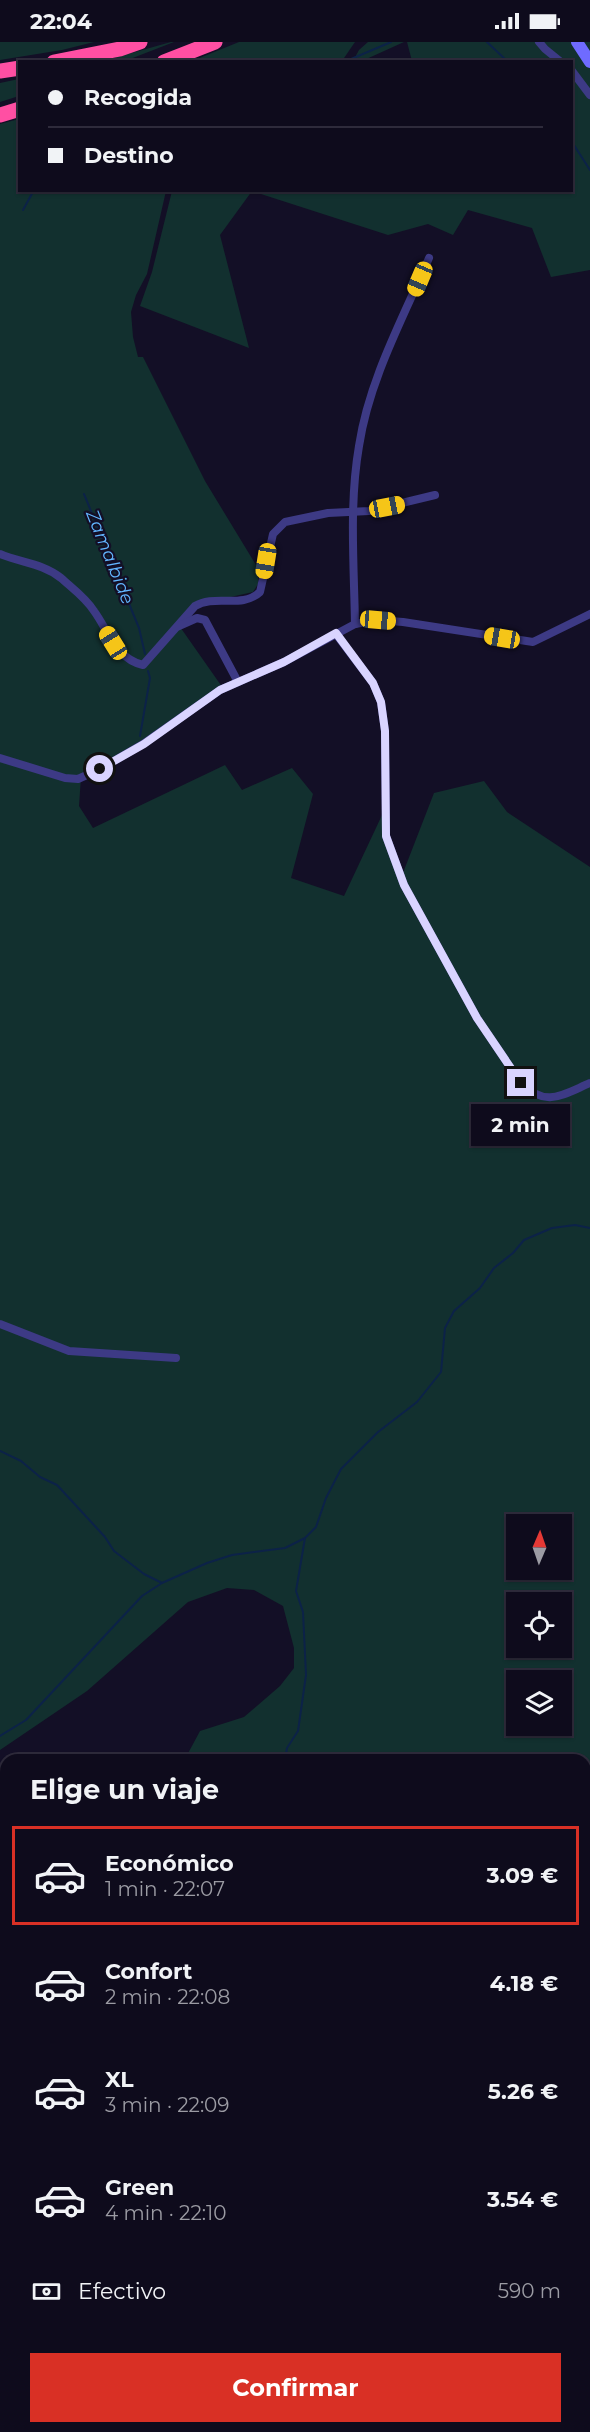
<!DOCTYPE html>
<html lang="es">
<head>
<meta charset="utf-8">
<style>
	:root { --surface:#0e0b1c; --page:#171425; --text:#f1f3f6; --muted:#9b9ba3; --line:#2e2b3b; --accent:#d93025 }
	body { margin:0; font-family:Montserrat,sans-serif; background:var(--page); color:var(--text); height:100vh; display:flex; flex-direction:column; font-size:22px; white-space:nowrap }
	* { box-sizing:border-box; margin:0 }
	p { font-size:20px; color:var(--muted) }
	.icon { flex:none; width:33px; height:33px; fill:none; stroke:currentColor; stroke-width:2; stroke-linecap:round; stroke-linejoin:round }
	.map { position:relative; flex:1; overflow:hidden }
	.sheet { position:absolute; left:0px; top:1712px; width:591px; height:680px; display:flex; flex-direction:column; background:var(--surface); border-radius:18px 18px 0 0; box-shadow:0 2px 4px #0004,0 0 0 2px var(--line) }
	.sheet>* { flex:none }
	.top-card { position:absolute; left:18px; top:18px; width:555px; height:132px; border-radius:0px; box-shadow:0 2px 4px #0004,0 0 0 2px var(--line); display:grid; align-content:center; height:132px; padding:0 30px; background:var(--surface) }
	.needle { width:39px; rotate:2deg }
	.controls { position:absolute; left:506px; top:1472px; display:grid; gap:12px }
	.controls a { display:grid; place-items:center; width:66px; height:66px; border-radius:0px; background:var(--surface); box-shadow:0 2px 4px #0004,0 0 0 2px var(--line); font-size:30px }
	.end { position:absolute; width:27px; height:27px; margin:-14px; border:8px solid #d9d4ff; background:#111; box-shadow:0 0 0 3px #111 }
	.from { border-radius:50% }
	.bubble { position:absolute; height:42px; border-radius:0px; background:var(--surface); box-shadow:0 2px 4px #0004,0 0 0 2px var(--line); font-size:20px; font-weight:700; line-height:42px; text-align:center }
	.car { position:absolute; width:18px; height:36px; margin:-18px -9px; border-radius:8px; box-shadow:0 0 4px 2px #0007; background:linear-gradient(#f5c518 24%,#345 0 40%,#f5c518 0 76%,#345 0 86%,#f5c518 0) }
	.top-card b { display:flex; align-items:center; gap:21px; height:57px; font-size:22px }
	.top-card b+b { border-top:2px solid var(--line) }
	.top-card i { width:15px; height:15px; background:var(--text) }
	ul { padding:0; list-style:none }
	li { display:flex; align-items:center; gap:18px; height:99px; margin:0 12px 9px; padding:0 18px; border:3px solid transparent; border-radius:0px }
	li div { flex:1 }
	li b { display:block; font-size:22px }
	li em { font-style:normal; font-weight:700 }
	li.on { border-color:var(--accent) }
	li>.icon { width:54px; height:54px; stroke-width:1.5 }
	h2 { padding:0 30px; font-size:27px; line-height:72px }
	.pay { display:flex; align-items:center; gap:15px; height:66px; padding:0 30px; font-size:22px }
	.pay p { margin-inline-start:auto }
	.button { display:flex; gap:12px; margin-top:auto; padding:12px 30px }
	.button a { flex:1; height:69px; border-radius:0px; background:var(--accent); color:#fff; font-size:24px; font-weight:700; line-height:69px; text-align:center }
	.status { display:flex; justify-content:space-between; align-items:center; height:42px; padding:0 30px; background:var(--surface); direction:ltr }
	.status svg { height:16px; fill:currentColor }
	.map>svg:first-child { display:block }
	.green { fill:#12302f; fill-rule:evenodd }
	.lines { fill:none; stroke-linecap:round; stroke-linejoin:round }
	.stream { stroke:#0c2248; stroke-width:2 }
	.street { stroke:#3d3a85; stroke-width:8 }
	.secondary { stroke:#6f6bff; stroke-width:12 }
	.highway { stroke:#ff4fa3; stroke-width:15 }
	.route { stroke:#d9d4ff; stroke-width:8 }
	.labels { text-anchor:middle; stroke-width:4.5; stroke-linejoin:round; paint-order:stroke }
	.water-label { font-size:18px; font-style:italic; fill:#62b6ff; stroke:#130f26 }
</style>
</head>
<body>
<div class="status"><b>22:04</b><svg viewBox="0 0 49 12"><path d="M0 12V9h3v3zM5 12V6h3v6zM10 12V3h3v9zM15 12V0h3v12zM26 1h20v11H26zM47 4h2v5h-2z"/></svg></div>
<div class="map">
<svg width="590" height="2390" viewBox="0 0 590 2390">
	<rect width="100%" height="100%" fill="#130f26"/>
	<g class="green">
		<path d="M0,0H94L62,8L0,18Z"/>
		<path d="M171,0H174L125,19H103Z"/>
		<path d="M239,0H355L342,19H192Z"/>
		<path d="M368,0H404L362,19H353L359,8Z"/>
		<path d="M407,0H590V228L551,235L532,186L468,168L453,193L428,182L388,193L252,149L220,193L249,306L140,264L152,230L172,149L572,148V20L412,19Z"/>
		<path d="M19,37V54L0,60V41Z"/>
		<path d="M19,77L20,148L166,149L147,232L136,253L131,270L133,295L138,315H143L205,439L259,528L258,542L253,550L199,562L178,582L225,649L81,735L79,764L93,786L225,723L242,748L292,726L313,752L291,836L344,854L383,771L401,836L434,751L484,739L507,770L590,825V2390H0V2233L6,2253V2385H585V1718L185,1717L200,1689L244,1675L280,1644L294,1626V1606L283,1564L254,1548L227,1546L188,1560L87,1649L0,1708V82ZM516,1482H561V1527H516ZM516,1560H561V1605H516ZM516,1638H561V1683H516Z"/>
		<path d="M6,1927V2046L0,2047L6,2053V2119L0,2146V1941Z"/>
	</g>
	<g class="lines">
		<g class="stream">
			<path d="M487,0L508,20"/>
			<path d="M344,20L391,0"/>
			<path d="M572,100L590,128"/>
			<path d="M23,168L34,148"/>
			<path d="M84,452L139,586L145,612"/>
			<path d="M140,694L150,636L148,629"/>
			<path d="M0,1409L21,1419L40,1435L57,1443L105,1495L114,1509L144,1532L162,1541"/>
			<path d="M0,1694L26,1678L142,1554L162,1541L207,1521L232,1513L285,1506L305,1496L316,1485L326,1456L341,1427L378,1390L417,1360L441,1330L445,1286L454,1269L480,1246L494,1226L513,1211L524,1198L552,1186L575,1183L590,1186"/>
			<path d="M285,1718L287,1706L298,1689L306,1633L303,1570L296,1549L305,1496"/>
			<path d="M585,1905L590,1907"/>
			<path d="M67,2390L70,2385"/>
		</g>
		<g class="street">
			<path d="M539,0L545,7L561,20"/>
			<path d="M572,29L590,53"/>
			<path d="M0,512C21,521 42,521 61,536C72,546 86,556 94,569C108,588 116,617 143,623L195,564C215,552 242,567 260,550L273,492L285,480L328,471L369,469L435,453"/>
			<path d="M355,582C354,523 349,462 359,404C369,338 403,276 429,216"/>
			<path d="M179,584L197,576L205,578L238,640"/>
			<path d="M336,592L373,641L381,660L385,689L386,794L404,843L477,976L521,1041C546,1066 562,1053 590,1041"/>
			<path d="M0,716L65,736L78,737L100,727L143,702L220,648L284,620L355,582L378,578L403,580L533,600L590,572"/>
			<path d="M0,1282L69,1309L176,1316"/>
		</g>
		<path class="secondary" d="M577,0L590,20"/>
		<g class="highway">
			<path d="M54,20L120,7L140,0"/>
			<path d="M164,20L215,0"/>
			<path d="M0,29L20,26"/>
			<path d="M0,73L20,67"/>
		</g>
	</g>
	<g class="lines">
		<path class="route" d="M100,727L144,702L220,648L284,620L336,591L373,641L381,660L385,689L386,794L404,843L477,976L521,1041"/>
	</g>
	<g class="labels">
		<g class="water-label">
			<text transform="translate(110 515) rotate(68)" y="6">Zamalbide</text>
		</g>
	</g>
</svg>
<div class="controls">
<a><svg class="needle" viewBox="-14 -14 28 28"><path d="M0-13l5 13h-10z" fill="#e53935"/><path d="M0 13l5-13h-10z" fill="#9b9ba3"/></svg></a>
<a><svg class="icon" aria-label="locate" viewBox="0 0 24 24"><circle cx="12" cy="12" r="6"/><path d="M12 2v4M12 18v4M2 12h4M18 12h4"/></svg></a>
<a><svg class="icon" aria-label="layers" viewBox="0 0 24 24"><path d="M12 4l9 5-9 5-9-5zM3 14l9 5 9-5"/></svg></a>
</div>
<i class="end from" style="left:100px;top:727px"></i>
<i class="end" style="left:521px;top:1041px"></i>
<div class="bubble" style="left:471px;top:1062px;width:99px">2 min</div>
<i class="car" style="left:420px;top:237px;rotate:203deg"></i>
<i class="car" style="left:387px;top:465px;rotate:79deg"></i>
<i class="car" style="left:266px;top:519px;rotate:189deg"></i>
<i class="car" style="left:378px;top:578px;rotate:95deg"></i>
<i class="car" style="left:502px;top:596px;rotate:280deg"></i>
<i class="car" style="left:113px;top:601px;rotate:328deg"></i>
<div class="top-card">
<b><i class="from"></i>Recogida</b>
<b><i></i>Destino</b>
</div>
<section class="sheet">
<h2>Elige un viaje</h2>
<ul>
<li class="on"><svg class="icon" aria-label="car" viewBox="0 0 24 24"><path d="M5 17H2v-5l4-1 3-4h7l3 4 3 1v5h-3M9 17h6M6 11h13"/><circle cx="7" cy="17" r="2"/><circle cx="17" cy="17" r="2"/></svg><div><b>Económico</b><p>1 min · 22:07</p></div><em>3.09 €</em></li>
<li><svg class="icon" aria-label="car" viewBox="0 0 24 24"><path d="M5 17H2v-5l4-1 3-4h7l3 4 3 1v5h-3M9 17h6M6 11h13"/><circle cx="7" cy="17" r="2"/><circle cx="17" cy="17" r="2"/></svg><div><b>Confort</b><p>2 min · 22:08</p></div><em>4.18 €</em></li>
<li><svg class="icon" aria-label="car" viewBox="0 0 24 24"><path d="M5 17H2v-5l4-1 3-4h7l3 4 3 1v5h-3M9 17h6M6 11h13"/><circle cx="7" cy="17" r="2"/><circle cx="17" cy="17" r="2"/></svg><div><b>XL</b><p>3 min · 22:09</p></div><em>5.26 €</em></li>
<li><svg class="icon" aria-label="car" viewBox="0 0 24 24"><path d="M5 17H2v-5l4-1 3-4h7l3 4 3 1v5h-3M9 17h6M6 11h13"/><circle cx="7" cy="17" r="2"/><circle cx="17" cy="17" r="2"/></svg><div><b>Green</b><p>4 min · 22:10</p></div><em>3.54 €</em></li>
</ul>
<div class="pay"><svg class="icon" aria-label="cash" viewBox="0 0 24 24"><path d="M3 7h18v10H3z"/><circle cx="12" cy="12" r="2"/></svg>Efectivo<p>590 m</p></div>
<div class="button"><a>Confirmar</a></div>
</section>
</div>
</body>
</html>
